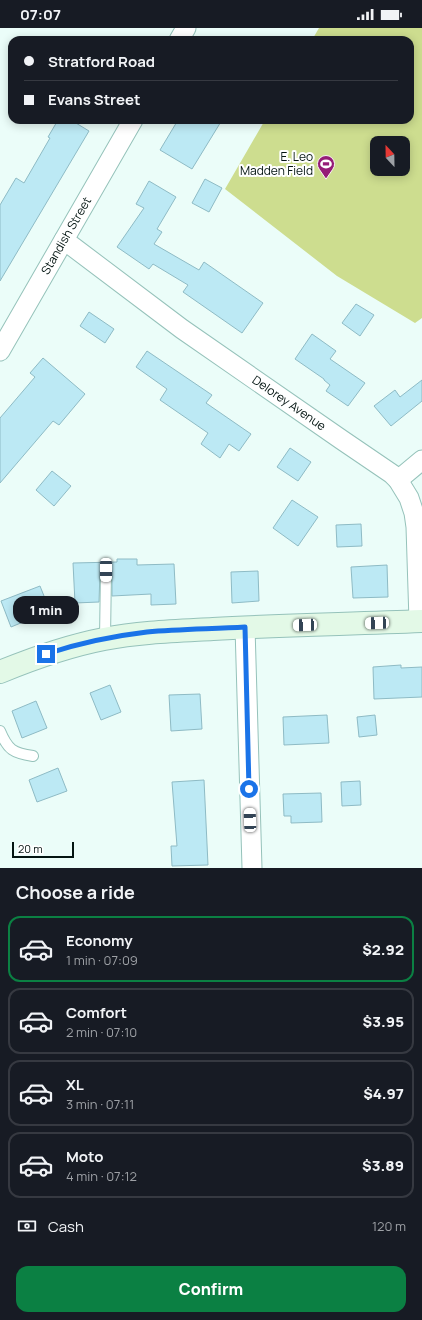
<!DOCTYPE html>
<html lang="en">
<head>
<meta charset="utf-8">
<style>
	:root { --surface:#171b24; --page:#242831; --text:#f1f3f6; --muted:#9ea1a6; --line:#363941; --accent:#0b8043 }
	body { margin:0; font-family:Manrope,sans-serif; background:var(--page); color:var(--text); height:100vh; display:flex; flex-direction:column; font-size:15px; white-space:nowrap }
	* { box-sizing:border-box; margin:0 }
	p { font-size:13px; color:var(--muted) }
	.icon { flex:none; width:22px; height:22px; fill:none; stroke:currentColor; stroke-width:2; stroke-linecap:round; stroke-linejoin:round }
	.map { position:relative; height:840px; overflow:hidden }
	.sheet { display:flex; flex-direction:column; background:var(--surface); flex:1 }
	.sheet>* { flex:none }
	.guide { position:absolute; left:8px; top:8px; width:406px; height:88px; border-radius:12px; box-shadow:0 2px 10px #0003; display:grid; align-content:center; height:88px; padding:0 16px; background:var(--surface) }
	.needle { width:26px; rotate:338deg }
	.fabs { position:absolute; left:370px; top:108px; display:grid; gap:8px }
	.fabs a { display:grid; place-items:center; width:40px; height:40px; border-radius:8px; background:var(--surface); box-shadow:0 2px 10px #0003; font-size:20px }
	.scale { position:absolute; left:12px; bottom:10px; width:62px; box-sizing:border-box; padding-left:4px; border:2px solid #041512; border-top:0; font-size:11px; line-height:14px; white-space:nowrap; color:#041512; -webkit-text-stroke:3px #fff; paint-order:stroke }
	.end { position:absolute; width:18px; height:18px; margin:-9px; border:5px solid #1a73e8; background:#fff; box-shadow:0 0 0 2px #fff }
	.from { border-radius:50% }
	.bubble { position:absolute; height:28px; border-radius:12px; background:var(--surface); box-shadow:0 2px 10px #0003; font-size:13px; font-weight:800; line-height:28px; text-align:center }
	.car { position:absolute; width:12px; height:24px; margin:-12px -6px; border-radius:5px; box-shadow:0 0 3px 1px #0007; background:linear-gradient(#fff 24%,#345 0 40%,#fff 0 76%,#345 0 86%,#fff 0) }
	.guide b { display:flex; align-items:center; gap:14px; height:38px; font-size:15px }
	.guide b+b { border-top:1px solid var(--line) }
	.guide i { width:10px; height:10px; background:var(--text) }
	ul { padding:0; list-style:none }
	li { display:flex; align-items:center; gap:12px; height:66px; margin:0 8px 6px; padding:0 8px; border:2px solid var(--line); border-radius:12px }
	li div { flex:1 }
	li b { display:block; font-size:15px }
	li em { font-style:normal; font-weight:800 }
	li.selected { border-color:var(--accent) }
	li>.icon { width:36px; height:36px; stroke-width:1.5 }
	h2 { padding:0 16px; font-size:18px; line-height:48px }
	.pay { display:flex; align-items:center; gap:10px; height:44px; padding:0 16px; font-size:15px }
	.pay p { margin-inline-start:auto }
	.button { display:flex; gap:8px; margin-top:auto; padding:8px 16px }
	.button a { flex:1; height:46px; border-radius:12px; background:var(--accent); color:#fff; font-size:16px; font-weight:800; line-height:46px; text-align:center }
	.status { display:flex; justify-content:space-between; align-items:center; height:28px; padding:0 20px; background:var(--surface); direction:ltr }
	.status svg { height:11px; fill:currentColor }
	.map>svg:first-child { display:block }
	.green { fill:#cddd8f; fill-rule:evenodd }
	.building { fill:#bce9f4; stroke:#8ebbc5 }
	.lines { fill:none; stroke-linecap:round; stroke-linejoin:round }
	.lane-casing { stroke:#95c2ba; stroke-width:12 }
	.street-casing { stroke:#95c2ba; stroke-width:21 }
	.secondary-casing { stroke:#95c2ba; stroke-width:24 }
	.lane { stroke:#fff; stroke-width:10 }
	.street { stroke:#fff; stroke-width:19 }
	.secondary { stroke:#e3f9e7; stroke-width:22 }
	.route { stroke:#1a73e8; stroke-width:5 }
	.labels { text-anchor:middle; stroke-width:4; stroke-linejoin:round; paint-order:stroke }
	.poi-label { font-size:12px; fill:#041512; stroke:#fff; text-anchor:end }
	.street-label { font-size:12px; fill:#041512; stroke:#fff }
</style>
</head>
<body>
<div class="status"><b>07:07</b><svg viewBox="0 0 49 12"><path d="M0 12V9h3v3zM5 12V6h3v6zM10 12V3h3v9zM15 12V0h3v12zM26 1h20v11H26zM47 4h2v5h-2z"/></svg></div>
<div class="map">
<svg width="422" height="840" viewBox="0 0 422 840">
	<rect width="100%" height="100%" fill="#ebfdf9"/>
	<path class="green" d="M319,0H422V290L415,295L337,248L225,161L265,92H410V12H312ZM377,115H403V141H377Z"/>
	<g class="building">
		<path d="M58,92H71L89,103L0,253V177L16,150L24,155L50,110L48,109Z"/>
		<path d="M178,92H222L192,141L160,122Z"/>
		<path d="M205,151L222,160L209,184L192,175Z"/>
		<path d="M149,153L176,169L157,201L162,204L154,216L199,242L204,234L263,275L242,305L183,264L188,257L153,236L149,241L117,219L144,180L136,176Z"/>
		<path d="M356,276L374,287L360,308L342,295Z"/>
		<path d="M89,284L114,301L105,315L80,298Z"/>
		<path d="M312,306L336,323L330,331L365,355L348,378L326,363L330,357L324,352V351L295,331Z"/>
		<path d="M147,323L212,367L206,375L251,406L239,423L229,416L220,430L201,416L208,405L160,372L167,361L136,339Z"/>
		<path d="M43,330L85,366L59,397L53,393L0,455V390L35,349L30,345Z"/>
		<path d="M422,352V373L391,398L374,378L395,362L400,369Z"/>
		<path d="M290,420L311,434L298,453L277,439Z"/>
		<path d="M52,443L71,458L54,478L36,462Z"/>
		<path d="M292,472L318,489L298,518L273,500Z"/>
		<path d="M361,496L362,518L337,519L336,497Z"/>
		<path d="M117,531H137V537L174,536L176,576L151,577V566L112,568V543L110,538L106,537L103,538L100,543L99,574L75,575L73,535L117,534Z"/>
		<path d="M387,537L388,569L353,570L351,539Z"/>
		<path d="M258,543L259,573L232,575L231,544Z"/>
		<path d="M40,558L50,583L11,599L1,573Z"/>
		<path d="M401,637V640L422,639V669L374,671L373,639Z"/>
		<path d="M110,657L121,684L101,692L90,665Z"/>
		<path d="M200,666L202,701L171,703L169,667Z"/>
		<path d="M36,673L47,700L22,710L12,683Z"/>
		<path d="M327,687L329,715L284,717L283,689Z"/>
		<path d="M375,687L377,707L359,709L357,689Z"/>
		<path d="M58,740L67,763L37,774L29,752Z"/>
		<path d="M204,752L208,837L172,838L171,818H177L172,754Z"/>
		<path d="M360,753L361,777L342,778L341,754Z"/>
		<path d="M321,765L322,794L291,795V788H284L283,766Z"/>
	</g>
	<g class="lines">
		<defs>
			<g id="lane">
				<path d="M105,610L106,543"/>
				<path d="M0,703C8,722 13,725 33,728"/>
			</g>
			<g id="street">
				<path d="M179,12L186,0"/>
				<path id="s1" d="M64,212L182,301L342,412L392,446L398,452L409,470L414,485L416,499L419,593"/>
				<path id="s2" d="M0,323L133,92"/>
				<path d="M398,452L422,432"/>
				<path d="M245,599L252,840"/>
			</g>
			<path id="secondary" d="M0,644C34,630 68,618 104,611C140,604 176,603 213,601C282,597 352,596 422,593"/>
		</defs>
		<use href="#lane" class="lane-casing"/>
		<use href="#street" class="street-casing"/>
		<use href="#secondary" class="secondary-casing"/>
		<use href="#lane" class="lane"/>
		<use href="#street" class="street"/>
		<use href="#secondary" class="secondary"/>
	</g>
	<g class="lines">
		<path class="route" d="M46,626C79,615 113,608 147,604C180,601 212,601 245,599L249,761"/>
	</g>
	<defs>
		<symbol id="stadium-pin" viewBox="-11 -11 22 30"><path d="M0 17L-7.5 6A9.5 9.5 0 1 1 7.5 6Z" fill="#951c77" stroke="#fff"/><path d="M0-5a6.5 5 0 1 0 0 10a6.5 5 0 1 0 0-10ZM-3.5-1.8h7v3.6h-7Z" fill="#fff"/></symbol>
	</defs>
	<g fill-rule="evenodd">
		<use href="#stadium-pin" x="316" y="126" width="20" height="27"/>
	</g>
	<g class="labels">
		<g class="poi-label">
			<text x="313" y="133">E. Leo<tspan x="313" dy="14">Madden Field</tspan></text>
		</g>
		<g class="street-label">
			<text dy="4" stroke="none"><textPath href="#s2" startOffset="133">Standish Street</textPath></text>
			<text dy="4" stroke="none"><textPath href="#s1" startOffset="278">Delorey Avenue</textPath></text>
		</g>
	</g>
</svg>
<div class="fabs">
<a><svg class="needle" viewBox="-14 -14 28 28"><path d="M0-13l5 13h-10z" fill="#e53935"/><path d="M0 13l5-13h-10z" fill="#9ea1a6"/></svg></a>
</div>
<div class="scale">20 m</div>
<i class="end from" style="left:249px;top:761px"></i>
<i class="end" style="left:46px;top:626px"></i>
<div class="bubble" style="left:13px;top:568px;width:66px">1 min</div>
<i class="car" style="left:106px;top:542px;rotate:180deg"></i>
<i class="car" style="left:377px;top:595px;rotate:268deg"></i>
<i class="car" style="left:305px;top:597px;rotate:268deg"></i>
<i class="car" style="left:250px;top:792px;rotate:358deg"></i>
<div class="guide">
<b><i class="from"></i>Stratford Road</b>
<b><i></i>Evans Street</b>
</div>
</div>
<section class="sheet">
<h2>Choose a ride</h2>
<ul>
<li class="selected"><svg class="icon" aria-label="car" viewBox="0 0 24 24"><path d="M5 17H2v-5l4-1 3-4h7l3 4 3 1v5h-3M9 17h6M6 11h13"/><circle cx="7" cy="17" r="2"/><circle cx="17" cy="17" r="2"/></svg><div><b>Economy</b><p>1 min · 07:09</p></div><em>$2.92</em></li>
<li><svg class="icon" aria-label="car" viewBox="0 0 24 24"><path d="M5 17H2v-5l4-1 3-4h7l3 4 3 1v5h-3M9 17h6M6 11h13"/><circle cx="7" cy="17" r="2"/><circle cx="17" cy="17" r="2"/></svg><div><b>Comfort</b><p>2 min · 07:10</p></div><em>$3.95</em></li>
<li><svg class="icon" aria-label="car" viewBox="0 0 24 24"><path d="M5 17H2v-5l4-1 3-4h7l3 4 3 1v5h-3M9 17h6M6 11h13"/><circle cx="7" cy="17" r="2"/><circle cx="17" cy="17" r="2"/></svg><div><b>XL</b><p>3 min · 07:11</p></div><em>$4.97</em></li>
<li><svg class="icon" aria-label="car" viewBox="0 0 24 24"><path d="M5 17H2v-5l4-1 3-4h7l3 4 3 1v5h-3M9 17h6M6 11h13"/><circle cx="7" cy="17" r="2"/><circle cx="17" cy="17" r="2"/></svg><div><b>Moto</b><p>4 min · 07:12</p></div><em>$3.89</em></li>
</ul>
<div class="pay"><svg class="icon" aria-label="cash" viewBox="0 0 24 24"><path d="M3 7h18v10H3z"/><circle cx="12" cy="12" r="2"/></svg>Cash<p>120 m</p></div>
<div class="button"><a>Confirm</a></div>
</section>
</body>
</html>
